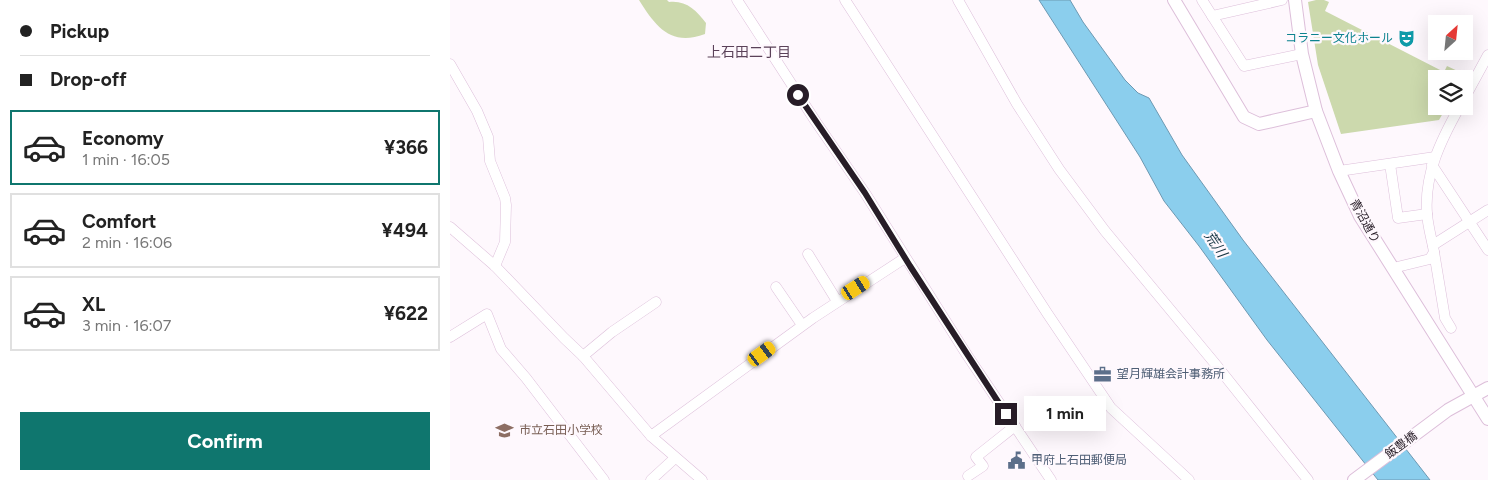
<!DOCTYPE html>
<html lang="en">
<head>
<meta charset="utf-8">
<style>
	:root { --surface:#fff; --page:#f2f2f2; --text:#222; --muted:#767676; --line:#e0e0e0; --accent:#0f766e }
	body { margin:0; font-family:Figtree,"Noto Sans JP",sans-serif; background:var(--page); color:var(--text); height:100vh; display:flex; flex-direction:column; font-size:19px; white-space:nowrap }
	* { box-sizing:border-box; margin:0 }
	p { font-size:16px; color:var(--muted) }
	.icon { flex:none; width:28px; height:28px; fill:none; stroke:currentColor; stroke-width:2; stroke-linecap:round; stroke-linejoin:round }
	.map { position:relative; flex:1; overflow:hidden }
	.drawer { display:flex; flex-direction:column; background:var(--surface); width:450px }
	.drawer>* { flex:none }
	.guide { display:grid; align-content:center; height:110px; padding:0 20px; background:var(--surface) }
	.needle { width:32px; rotate:27deg }
	.fabs { position:absolute; left:978px; top:15px; display:grid; gap:10px }
	.fabs a { display:grid; place-items:center; width:45px; height:45px; border-radius:0px; background:var(--surface); box-shadow:0 5px 20px #0002; font-size:25px }
	.end { position:absolute; width:22px; height:22px; margin:-11px; border:6px solid #271d27; background:#fff; box-shadow:0 0 0 2px #fff }
	.from { border-radius:50% }
	.bubble { position:absolute; height:35px; border-radius:0px; background:var(--surface); box-shadow:0 5px 20px #0002; font-size:16px; font-weight:700; line-height:35px; text-align:center }
	.car { position:absolute; width:15px; height:30px; margin:-15px -8px; border-radius:6px; box-shadow:0 0 4px 1px #0007; background:linear-gradient(#f5c518 24%,#345 0 40%,#f5c518 0 76%,#345 0 86%,#f5c518 0) }
	.guide b { display:flex; align-items:center; gap:18px; height:48px; font-size:19px }
	.guide b+b { border-top:1px solid var(--line) }
	.guide i { width:12px; height:12px; background:var(--text) }
	ul { padding:0; list-style:none }
	li { display:flex; align-items:center; gap:15px; height:75px; margin:0 10px 8px; padding:0 10px; border:2px solid var(--line); border-radius:0px }
	li div { flex:1 }
	li b { display:block; font-size:19px }
	li em { font-style:normal; font-weight:700 }
	li.selected { border-color:var(--accent) }
	li>.icon { width:45px; height:45px; stroke-width:1.5 }
	.action { display:flex; gap:10px; margin-top:auto; padding:10px 20px }
	.action a { flex:1; height:58px; border-radius:0px; background:var(--accent); color:#fff; font-size:20px; font-weight:700; line-height:58px; text-align:center }
	main { display:flex; flex:1; min-height:0 }
	.map>svg:first-child { display:block }
	.green { fill:#ccd9ad }
	.water { fill:#8bceed; stroke:#6d99b2 }
	.lines { fill:none; stroke-linecap:round; stroke-linejoin:round }
	.minor-casing { stroke:#ddbfda; stroke-width:11 }
	.tertiary-casing { stroke:#ddbfda; stroke-width:14 }
	.minor { stroke:#fff; stroke-width:10 }
	.tertiary { stroke:#fff; stroke-width:12 }
	.route { stroke:#271d27; stroke-width:6 }
	.labels { text-anchor:middle; stroke-width:4.5; stroke-linejoin:round; paint-order:stroke }
	.culture-label { font-size:12px; fill:#0d838f; stroke:#fef8fd; text-anchor:end }
	.street-label { font-size:12px; fill:#271d27; stroke:#fef8fd }
	.service-label { font-size:12px; fill:#4e5e75; stroke:#fef8fd; text-anchor:start }
	.education-label { font-size:12px; fill:#785e54; stroke:#fef8fd; text-anchor:start }
	.neighbourhood-label { font-size:14px; fill:#5b4259; stroke:#fef8fd }
	.water-label { font-size:14px; font-style:italic; fill:#143341; stroke:#fef8fd }
</style>
</head>
<body>
<main>
<section class="drawer">
<div class="guide">
<b><i class="from"></i>Pickup</b>
<b><i></i>Drop-off</b>
</div>
<ul>
<li class="selected"><svg class="icon" aria-label="car" viewBox="0 0 24 24"><path d="M5 17H2v-5l4-1 3-4h7l3 4 3 1v5h-3M9 17h6M6 11h13"/><circle cx="7" cy="17" r="2"/><circle cx="17" cy="17" r="2"/></svg><div><b>Economy</b><p>1 min · 16:05</p></div><em>¥366</em></li>
<li><svg class="icon" aria-label="car" viewBox="0 0 24 24"><path d="M5 17H2v-5l4-1 3-4h7l3 4 3 1v5h-3M9 17h6M6 11h13"/><circle cx="7" cy="17" r="2"/><circle cx="17" cy="17" r="2"/></svg><div><b>Comfort</b><p>2 min · 16:06</p></div><em>¥494</em></li>
<li><svg class="icon" aria-label="car" viewBox="0 0 24 24"><path d="M5 17H2v-5l4-1 3-4h7l3 4 3 1v5h-3M9 17h6M6 11h13"/><circle cx="7" cy="17" r="2"/><circle cx="17" cy="17" r="2"/></svg><div><b>XL</b><p>3 min · 16:07</p></div><em>¥622</em></li>
</ul>
<div class="action"><a>Confirm</a></div>
</section>
<div class="map">
<svg width="1038" height="480" viewBox="0 0 1038 480">
	<rect width="100%" height="100%" fill="#fef8fd"/>
	<g class="green">
		<path d="M189,0H217L219,2C236,0 246,10 256,23L255,34C221,47 206,27 189,0Z"/>
		<path d="M866,0H874L879,2L875,11L994,72L997,66L1014,74L1011,79H986V106H997L989,120L891,134L868,65L858,2Z"/>
	</g>
	<path class="water" d="M589,0H620L633,22L675,80L688,93L699,98L732,155L793,240L980,480H928L817,340L749,246L714,201L690,157Z"/>
	<g class="lines">
		<defs>
			<g id="minor">
				<path d="M287,0L366,122L415,193L517,355L601,480"/>
				<path d="M395,0L597,313L661,408L739,480"/>
				<path d="M508,0L567,104L609,169L655,231L767,366L858,480"/>
				<path d="M752,0L794,66L852,54"/>
				<path d="M762,16L832,0"/>
				<path d="M0,64L27,111L38,137L40,161L55,198L56,205L55,242L45,266"/>
				<path d="M1014,99L1038,55"/>
				<path d="M940,164L948,218L977,214"/>
				<path d="M982,165L1038,250"/>
				<path d="M889,171L985,157"/>
				<path d="M0,227L45,266L114,338L133,356L201,436L252,480"/>
				<path d="M983,245L1038,210"/>
				<path d="M984,252L995,318L1001,328"/>
				<path d="M358,254L387,301"/>
				<path d="M943,268L980,259L984,252C982,240 978,227 977,214C974,174 991,140 1010,106"/>
				<path d="M326,287L352,325"/>
				<path d="M0,337L37,314L51,349L76,378L154,480"/>
				<path d="M133,356L162,332L206,302"/>
				<path d="M201,436L363,318L455,258"/>
				<path d="M518,476L533,466L526,457L565,426"/>
				<path d="M201,480L225,458"/>
			</g>
			<g id="tertiary">
				<path d="M724,0L794,117L809,124L866,111"/>
				<path d="M845,0L852,54L866,111L889,171L910,216L1038,419"/>
				<path d="M904,480L998,410L1038,388"/>
			</g>
		</defs>
		<use href="#minor" class="minor-casing"/>
		<use href="#tertiary" class="tertiary-casing"/>
		<use href="#minor" class="minor"/>
		<use href="#tertiary" class="tertiary"/>
	</g>
	<g class="lines">
		<path class="route" d="M348,95L415,193L460,266L556,414"/>
	</g>
	<defs>
		<symbol id="theatre-bare" viewBox="-9 -9 18 18"><path d="M-5-5.5Q0-4 5-5.5V0Q5 5 0 6Q-5 5-5 0ZM-3.3-2.5H-1v1.5H-3.3ZM1-2.5H3.3v1.5H1ZM-2.8 1Q0 5.5 2.8 1Z" fill="#0f9aa8" stroke="#fef8fd" stroke-width="2.5" paint-order="stroke"/></symbol>
		<symbol id="office-bare" viewBox="-9 -9 18 18"><path d="M-6-3h4V-5.5h4V-3h4V5H-6ZM-1-4.5V-3h2v-1.5ZM-6 0V1H6V0Z" fill="#5c6f8a" stroke="#fef8fd" stroke-width="2.5" paint-order="stroke"/></symbol>
		<symbol id="school-bare" viewBox="-9 -9 18 18"><path d="M0-5L7-2L0 1L-7-2ZM-4 1L0 2.5L4 1V4Q0 6-4 4Z" fill="#8d6e63" stroke="#fef8fd" stroke-width="2.5" paint-order="stroke"/></symbol>
		<symbol id="civic-bare" viewBox="-9 -9 18 18"><path d="M-.6-6.5H3V-4.5H.6V-3L4-1V1h2V6H-6V1h2V-1L-.6-3ZM-1.2 2.5V6h2.4V2.5Z" fill="#5c6f8a" stroke="#fef8fd" stroke-width="2.5" paint-order="stroke"/></symbol>
	</defs>
	<g fill-rule="evenodd">
		<use href="#theatre-bare" x="944" y="26" width="25" height="25"/>
		<use href="#office-bare" x="640" y="362" width="25" height="25"/>
		<use href="#school-bare" x="42" y="418" width="25" height="25"/>
		<use href="#civic-bare" x="554" y="448" width="25" height="25"/>
	</g>
	<g class="labels">
		<g class="culture-label">
			<text x="943" y="42">コラニー文化ホール</text>
		</g>
		<g class="street-label">
			<text transform="translate(915 221) rotate(61)" y="4">青沼通り</text>
			<text transform="translate(951 445) rotate(-37)" y="4">飯豊橋</text>
		</g>
		<g class="service-label">
			<text x="667" y="378">望月輝雄会計事務所</text>
			<text x="581" y="464">甲府上石田郵便局</text>
		</g>
		<g class="education-label">
			<text x="69" y="434">市立石田小学校</text>
		</g>
		<g class="neighbourhood-label">
			<text x="299" y="57">上石田二丁目</text>
		</g>
		<g class="water-label">
			<text transform="translate(766 244) rotate(56)" y="5">荒川</text>
		</g>
	</g>
</svg>
<div class="fabs">
<a><svg class="needle" viewBox="-14 -14 28 28"><path d="M0-13l5 13h-10z" fill="#e53935"/><path d="M0 13l5-13h-10z" fill="#767676"/></svg></a>
<a><svg class="icon" aria-label="layers" viewBox="0 0 24 24"><path d="M12 4l9 5-9 5-9-5zM3 14l9 5 9-5"/></svg></a>
</div>
<i class="end from" style="left:348px;top:95px"></i>
<i class="end" style="left:556px;top:414px"></i>
<div class="bubble" style="left:574px;top:396px;width:82px">1 min</div>
<i class="car" style="left:406px;top:288px;rotate:58deg"></i>
<i class="car" style="left:312px;top:354px;rotate:54deg"></i>
</div>
</main>
</body>
</html>
